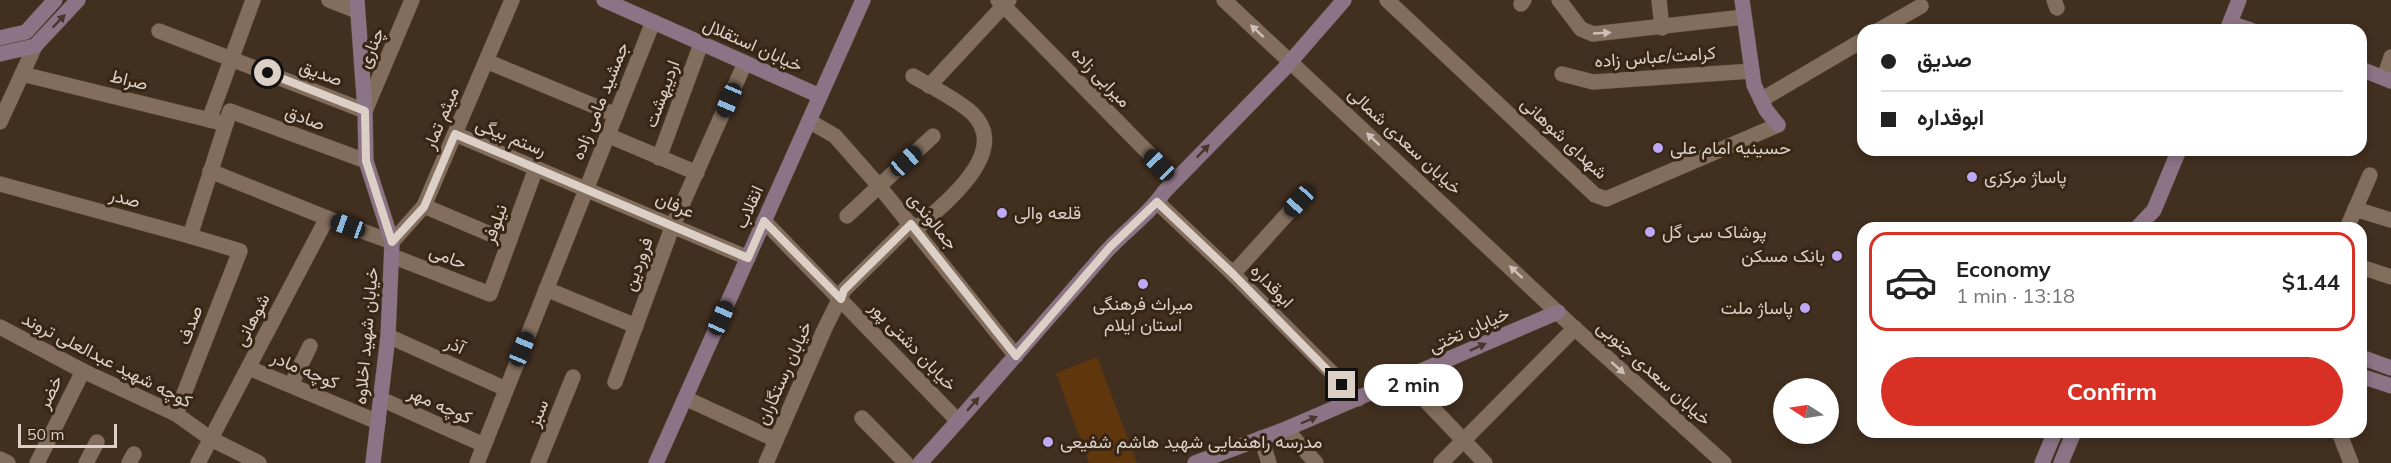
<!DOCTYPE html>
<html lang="en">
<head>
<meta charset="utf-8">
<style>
	:root { --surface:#fff; --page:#f6f6f6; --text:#222; --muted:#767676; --line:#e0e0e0; --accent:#d93025 }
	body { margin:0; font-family:Mulish,Vazirmatn,sans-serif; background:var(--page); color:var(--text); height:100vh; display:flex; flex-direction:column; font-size:22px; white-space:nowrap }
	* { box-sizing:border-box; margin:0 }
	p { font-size:20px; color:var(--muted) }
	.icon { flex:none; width:33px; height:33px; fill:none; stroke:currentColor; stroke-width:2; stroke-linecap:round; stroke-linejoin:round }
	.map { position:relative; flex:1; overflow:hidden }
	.drawer { position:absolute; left:1857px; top:222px; width:510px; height:216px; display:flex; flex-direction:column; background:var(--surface); border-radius:18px; box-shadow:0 3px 9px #0003 }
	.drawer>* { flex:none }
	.guide { position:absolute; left:1857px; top:24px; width:510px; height:132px; border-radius:18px; box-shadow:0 3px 9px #0003; display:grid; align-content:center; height:132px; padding:0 24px; background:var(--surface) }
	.needle { width:39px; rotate:282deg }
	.controls { position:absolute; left:1773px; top:378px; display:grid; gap:12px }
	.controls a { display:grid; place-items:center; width:66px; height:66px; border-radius:50%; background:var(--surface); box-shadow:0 3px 9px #0003; font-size:30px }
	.scale { position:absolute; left:18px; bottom:15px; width:99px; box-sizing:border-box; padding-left:6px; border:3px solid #dbcfc6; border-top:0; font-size:16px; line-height:21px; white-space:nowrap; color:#dbcfc6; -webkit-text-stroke:4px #372516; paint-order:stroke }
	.end { position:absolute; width:27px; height:27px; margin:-14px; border:8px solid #dbcfc6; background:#111; box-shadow:0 0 0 3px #111 }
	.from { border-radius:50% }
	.bubble { position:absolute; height:42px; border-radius:21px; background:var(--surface); box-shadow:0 3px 9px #0003; font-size:20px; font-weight:700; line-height:42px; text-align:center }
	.car { position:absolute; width:18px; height:36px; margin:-18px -9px; border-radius:8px; box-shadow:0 0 4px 2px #0007; background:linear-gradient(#222 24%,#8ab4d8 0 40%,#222 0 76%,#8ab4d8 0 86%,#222 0) }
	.guide b { display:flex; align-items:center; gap:21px; height:57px; font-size:22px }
	.guide b+b { border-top:2px solid var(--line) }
	.guide i { width:15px; height:15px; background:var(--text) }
	ul { padding:10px 0 0; list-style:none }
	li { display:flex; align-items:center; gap:18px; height:99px; margin:0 12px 9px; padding:0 12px; border:3px solid transparent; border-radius:18px }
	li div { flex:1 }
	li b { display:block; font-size:22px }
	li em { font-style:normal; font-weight:700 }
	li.on { border-color:var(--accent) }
	li>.icon { width:54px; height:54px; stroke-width:1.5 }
	.button { display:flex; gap:12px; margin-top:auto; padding:12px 24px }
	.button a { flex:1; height:69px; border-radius:36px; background:var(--accent); color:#fff; font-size:24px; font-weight:700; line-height:69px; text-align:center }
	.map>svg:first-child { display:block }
	.green { fill:#60360c }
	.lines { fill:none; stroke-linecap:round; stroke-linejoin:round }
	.street-casing { stroke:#594b3d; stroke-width:16 }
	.secondary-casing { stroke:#594b3d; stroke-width:16 }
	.street { stroke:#836e5d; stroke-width:15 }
	.secondary { stroke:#8c7486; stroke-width:15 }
	.oneway { fill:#48352c }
	.oneway2 { fill:#cec0b6 }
	.route { stroke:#dbcfc6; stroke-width:8 }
	.poi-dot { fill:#bda9f5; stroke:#372516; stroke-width:2 }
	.labels { text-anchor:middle; stroke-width:6; stroke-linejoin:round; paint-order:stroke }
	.street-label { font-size:18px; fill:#dbcfc6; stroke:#372516 }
	.poi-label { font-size:18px; fill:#dbcfc6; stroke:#372516; text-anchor:start }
</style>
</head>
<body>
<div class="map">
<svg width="2391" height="463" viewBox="0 0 2391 463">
	<rect width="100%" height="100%" fill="#412f20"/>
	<path class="green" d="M1097,357L1137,463H1089L1056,373Z"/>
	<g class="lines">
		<defs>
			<g id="street">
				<path d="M329,0L357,11"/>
				<path d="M998,0L1175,180"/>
				<path d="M1224,0L1570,324L1724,463"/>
				<path d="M1387,0L1595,195L1606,199L1778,125"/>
				<path d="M1559,0L1581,29L1593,34L1744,17"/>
				<path d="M1659,0L1662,28"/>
				<path d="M2054,0L2057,8"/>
				<path d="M1521,4L1524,0"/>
				<path d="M1879,30L1921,6"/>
				<path d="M159,31L365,111L412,0"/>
				<path d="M486,61L616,115"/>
				<path d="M22,74L226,124"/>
				<path d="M1562,74L1593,82L1752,71"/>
				<path d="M913,76C930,86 958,100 972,113C1013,153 942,205 915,230"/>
				<path d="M2384,78L2391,57"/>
				<path d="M929,86L1009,0"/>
				<path d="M1761,100L1863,40"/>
				<path d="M209,120L253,0"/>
				<path d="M809,121L835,136L879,186L1016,356"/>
				<path d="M0,122L35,46"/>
				<path d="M455,134L748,258"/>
				<path d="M607,135L697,173"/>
				<path d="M659,158L701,44"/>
				<path d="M210,171L327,218L392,242L424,206L512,0"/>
				<path d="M0,184L190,236L240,251L176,414"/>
				<path d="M1157,202L1233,274L1358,399"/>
				<path d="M424,206L509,242"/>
				<path d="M2355,209L2391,220"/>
				<path d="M847,216L933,136"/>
				<path d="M764,221L958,421"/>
				<path d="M2347,228L2370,175"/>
				<path d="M190,236L230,111L366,161"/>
				<path d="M392,256L490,294L536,168"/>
				<path d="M2361,267L2391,277"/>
				<path d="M1233,274L1299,201"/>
				<path d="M546,289L636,326"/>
				<path d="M0,327L83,371L176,414L211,439L259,463"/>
				<path d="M388,336L506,389"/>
				<path d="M249,368L378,422"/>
				<path d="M1405,379L1485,463"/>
				<path d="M615,382L673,225L745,63"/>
				<path d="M291,385L310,346"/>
				<path d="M685,398L776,440"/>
				<path d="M381,399L484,445"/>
				<path d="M862,418L906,463"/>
				<path d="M1286,429L1316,463"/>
				<path d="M2339,432L2351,463"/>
				<path d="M1261,438L1269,463"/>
				<path d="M0,459L8,463"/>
				<path d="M37,463L83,371"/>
				<path d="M86,463L97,442"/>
				<path d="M129,463L134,454"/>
				<path d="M198,463L327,218"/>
				<path d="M477,463L653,22"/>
				<path d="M538,463L573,377"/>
				<path d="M766,463L825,328L844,290L911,224"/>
				<path d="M1441,463L1575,328"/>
			</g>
			<g id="secondary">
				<path d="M357,0L365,111L366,161L392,242L388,336L373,463"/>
				<path d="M604,0L820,96"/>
				<path d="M1742,0L1754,85L1766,110L1778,125"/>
				<path d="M2230,23L2251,30"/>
				<path d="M2227,30L2239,0"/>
				<path d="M0,38L26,32L55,0"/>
				<path d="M0,54L35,46L78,0"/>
				<path d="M2361,69L2391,81"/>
				<path d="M2137,228L2154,210L2179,150"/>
				<path d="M2361,357L2391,368"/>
				<path d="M2361,376L2391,386"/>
				<path d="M656,463L863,0"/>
				<path d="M920,463C983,394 1043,324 1104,254C1123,232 1148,216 1164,192L1284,69L1344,0"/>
				<path d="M1195,463L1286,429L1558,312"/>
				<path d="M2042,463L2055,432"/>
				<path d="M2061,463L2074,432"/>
			</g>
		</defs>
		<use href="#street" class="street-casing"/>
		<use href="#secondary" class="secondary-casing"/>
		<use href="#street" class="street"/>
		<use href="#secondary" class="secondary"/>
	</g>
	<defs><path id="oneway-solid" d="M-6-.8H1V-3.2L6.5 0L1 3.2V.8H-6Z" transform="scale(1.5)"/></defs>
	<g class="oneway">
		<use href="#oneway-solid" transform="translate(59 21) rotate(-46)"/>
		<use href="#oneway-solid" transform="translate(1203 151) rotate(-46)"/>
		<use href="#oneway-solid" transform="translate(1478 347) rotate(-24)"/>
		<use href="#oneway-solid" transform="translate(973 404) rotate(-48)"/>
		<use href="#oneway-solid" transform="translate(1309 420) rotate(-23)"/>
	</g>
	<g class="oneway2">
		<use href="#oneway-solid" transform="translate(1257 31) rotate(-137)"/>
		<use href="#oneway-solid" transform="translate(1602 33) rotate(-3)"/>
		<use href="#oneway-solid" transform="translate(1373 139) rotate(-137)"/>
		<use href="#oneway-solid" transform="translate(1516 272) rotate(-137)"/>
		<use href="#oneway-solid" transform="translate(1618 368) rotate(42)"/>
	</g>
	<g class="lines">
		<path class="route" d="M268,73L365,111L366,161L392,242L424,207L455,134L748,258L764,221L841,299L844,290L911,224L1016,356L1110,247L1157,202L1233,274L1342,385"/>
	</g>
	<g class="poi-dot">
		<circle cx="1658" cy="148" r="6"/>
		<circle cx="1972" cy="177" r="6"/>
		<circle cx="1002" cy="213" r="6"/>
		<circle cx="1650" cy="232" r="6"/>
		<circle cx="1837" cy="256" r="6"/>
		<circle cx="1143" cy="284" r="6"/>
		<circle cx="1805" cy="308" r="6"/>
		<circle cx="1048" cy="442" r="6"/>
	</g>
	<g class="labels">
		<g class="street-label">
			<text transform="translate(753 45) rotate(24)" y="6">خیابان استقلال</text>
			<text transform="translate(371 48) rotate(-67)" y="6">چناری</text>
			<text transform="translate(1655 57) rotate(-4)" y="6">کرامت/عباس زاده</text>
			<text transform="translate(321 73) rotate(21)" y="6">صدیق</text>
			<text transform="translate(1101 77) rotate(46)" y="6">میرابی زاده</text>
			<text transform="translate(129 80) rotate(14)" y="6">صراط</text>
			<text transform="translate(662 94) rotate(-70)" y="6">اردیبهشت</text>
			<text transform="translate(600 101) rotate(-68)" y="6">جمشید مامی زاده</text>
			<text transform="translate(305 118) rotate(20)" y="6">صادق</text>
			<text transform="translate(441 118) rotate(-67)" y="6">میثم تمار</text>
			<text transform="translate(511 137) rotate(22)" y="6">رستم بیگی</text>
			<text transform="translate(1564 138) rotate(43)" y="6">شهدای شوهانی</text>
			<text transform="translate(1405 141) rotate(43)" y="6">خیابان سعدی شمالی</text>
			<text transform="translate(125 198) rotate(15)" y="6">صدر</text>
			<text transform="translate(675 205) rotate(23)" y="6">عرفان</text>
			<text transform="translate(749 207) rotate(-66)" y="6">انقلاب</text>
			<text transform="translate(933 221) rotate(51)" y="6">جمالوندی</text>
			<text transform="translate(495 224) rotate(-70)" y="6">نیلوفر</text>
			<text transform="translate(448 257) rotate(21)" y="6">حامی</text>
			<text transform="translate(638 264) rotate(-70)" y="6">فروردین</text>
			<text transform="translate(1272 286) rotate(46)" y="6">ابوقداره</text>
			<text transform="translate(252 320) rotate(-63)" y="6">شوهانی</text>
			<text transform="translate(190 325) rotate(-69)" y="6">صدف</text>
			<text transform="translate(1469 330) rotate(-24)" y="6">خیابان تختی</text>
			<text transform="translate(366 336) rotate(-85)" y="6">خیابان شهید اخلاوه</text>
			<text transform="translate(455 345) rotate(25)" y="6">آذر</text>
			<text transform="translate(913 346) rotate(46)" y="6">خیابان دشتی پور</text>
			<text transform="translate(107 360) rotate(27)" y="6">کوچه شهید عبدالعلی تروند</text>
			<text transform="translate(305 370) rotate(23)" y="6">کوچه مادر</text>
			<text transform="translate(784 373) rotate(-66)" y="6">خیابان رستگاران</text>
			<text transform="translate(1654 373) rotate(42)" y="6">خیابان سعدی جنوبی</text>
			<text transform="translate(50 392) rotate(-64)" y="6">خضر</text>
			<text transform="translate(440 405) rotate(24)" y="6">کوچه مهر</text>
			<text transform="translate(538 413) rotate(-68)" y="6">سبز</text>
		</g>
		<g class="poi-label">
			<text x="1670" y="154">حسینیه امام علی</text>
			<text x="1984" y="183">پاساژ مرکزی</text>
			<text x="1014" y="219">قلعه والی</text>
			<text x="1662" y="238">پوشاک سی گل</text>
			<text x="1825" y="262" text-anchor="end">بانک مسکن</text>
			<text x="1143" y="310" text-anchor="middle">میراث فرهنگی<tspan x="1143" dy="21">استان ایلام</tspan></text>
			<text x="1793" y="314" text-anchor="end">پاساژ ملت</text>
			<text x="1060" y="448">مدرسه راهنمایی شهید هاشم شفیعی</text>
		</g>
	</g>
</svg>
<div class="controls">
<a><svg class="needle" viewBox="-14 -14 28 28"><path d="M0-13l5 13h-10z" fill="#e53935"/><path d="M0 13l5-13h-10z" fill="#767676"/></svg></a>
</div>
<div class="scale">50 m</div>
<i class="end from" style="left:268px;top:73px"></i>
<i class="end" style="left:1342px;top:385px"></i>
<div class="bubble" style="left:1364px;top:364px;width:99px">2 min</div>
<i class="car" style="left:729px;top:100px;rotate:203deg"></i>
<i class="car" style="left:906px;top:161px;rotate:48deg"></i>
<i class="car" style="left:1159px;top:165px;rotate:316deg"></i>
<i class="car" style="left:1299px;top:201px;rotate:222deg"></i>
<i class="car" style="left:348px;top:226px;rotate:290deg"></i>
<i class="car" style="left:721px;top:318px;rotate:24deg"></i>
<i class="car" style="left:522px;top:349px;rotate:22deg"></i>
<div class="guide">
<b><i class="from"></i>صدیق</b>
<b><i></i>ابوقداره</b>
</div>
<section class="drawer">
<ul>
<li class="on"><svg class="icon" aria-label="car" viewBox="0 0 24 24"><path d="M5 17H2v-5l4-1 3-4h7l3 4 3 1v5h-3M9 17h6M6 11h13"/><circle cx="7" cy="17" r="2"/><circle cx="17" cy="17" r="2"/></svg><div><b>Economy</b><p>1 min · 13:18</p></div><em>$1.44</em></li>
</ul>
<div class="button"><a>Confirm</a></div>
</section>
</div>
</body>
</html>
